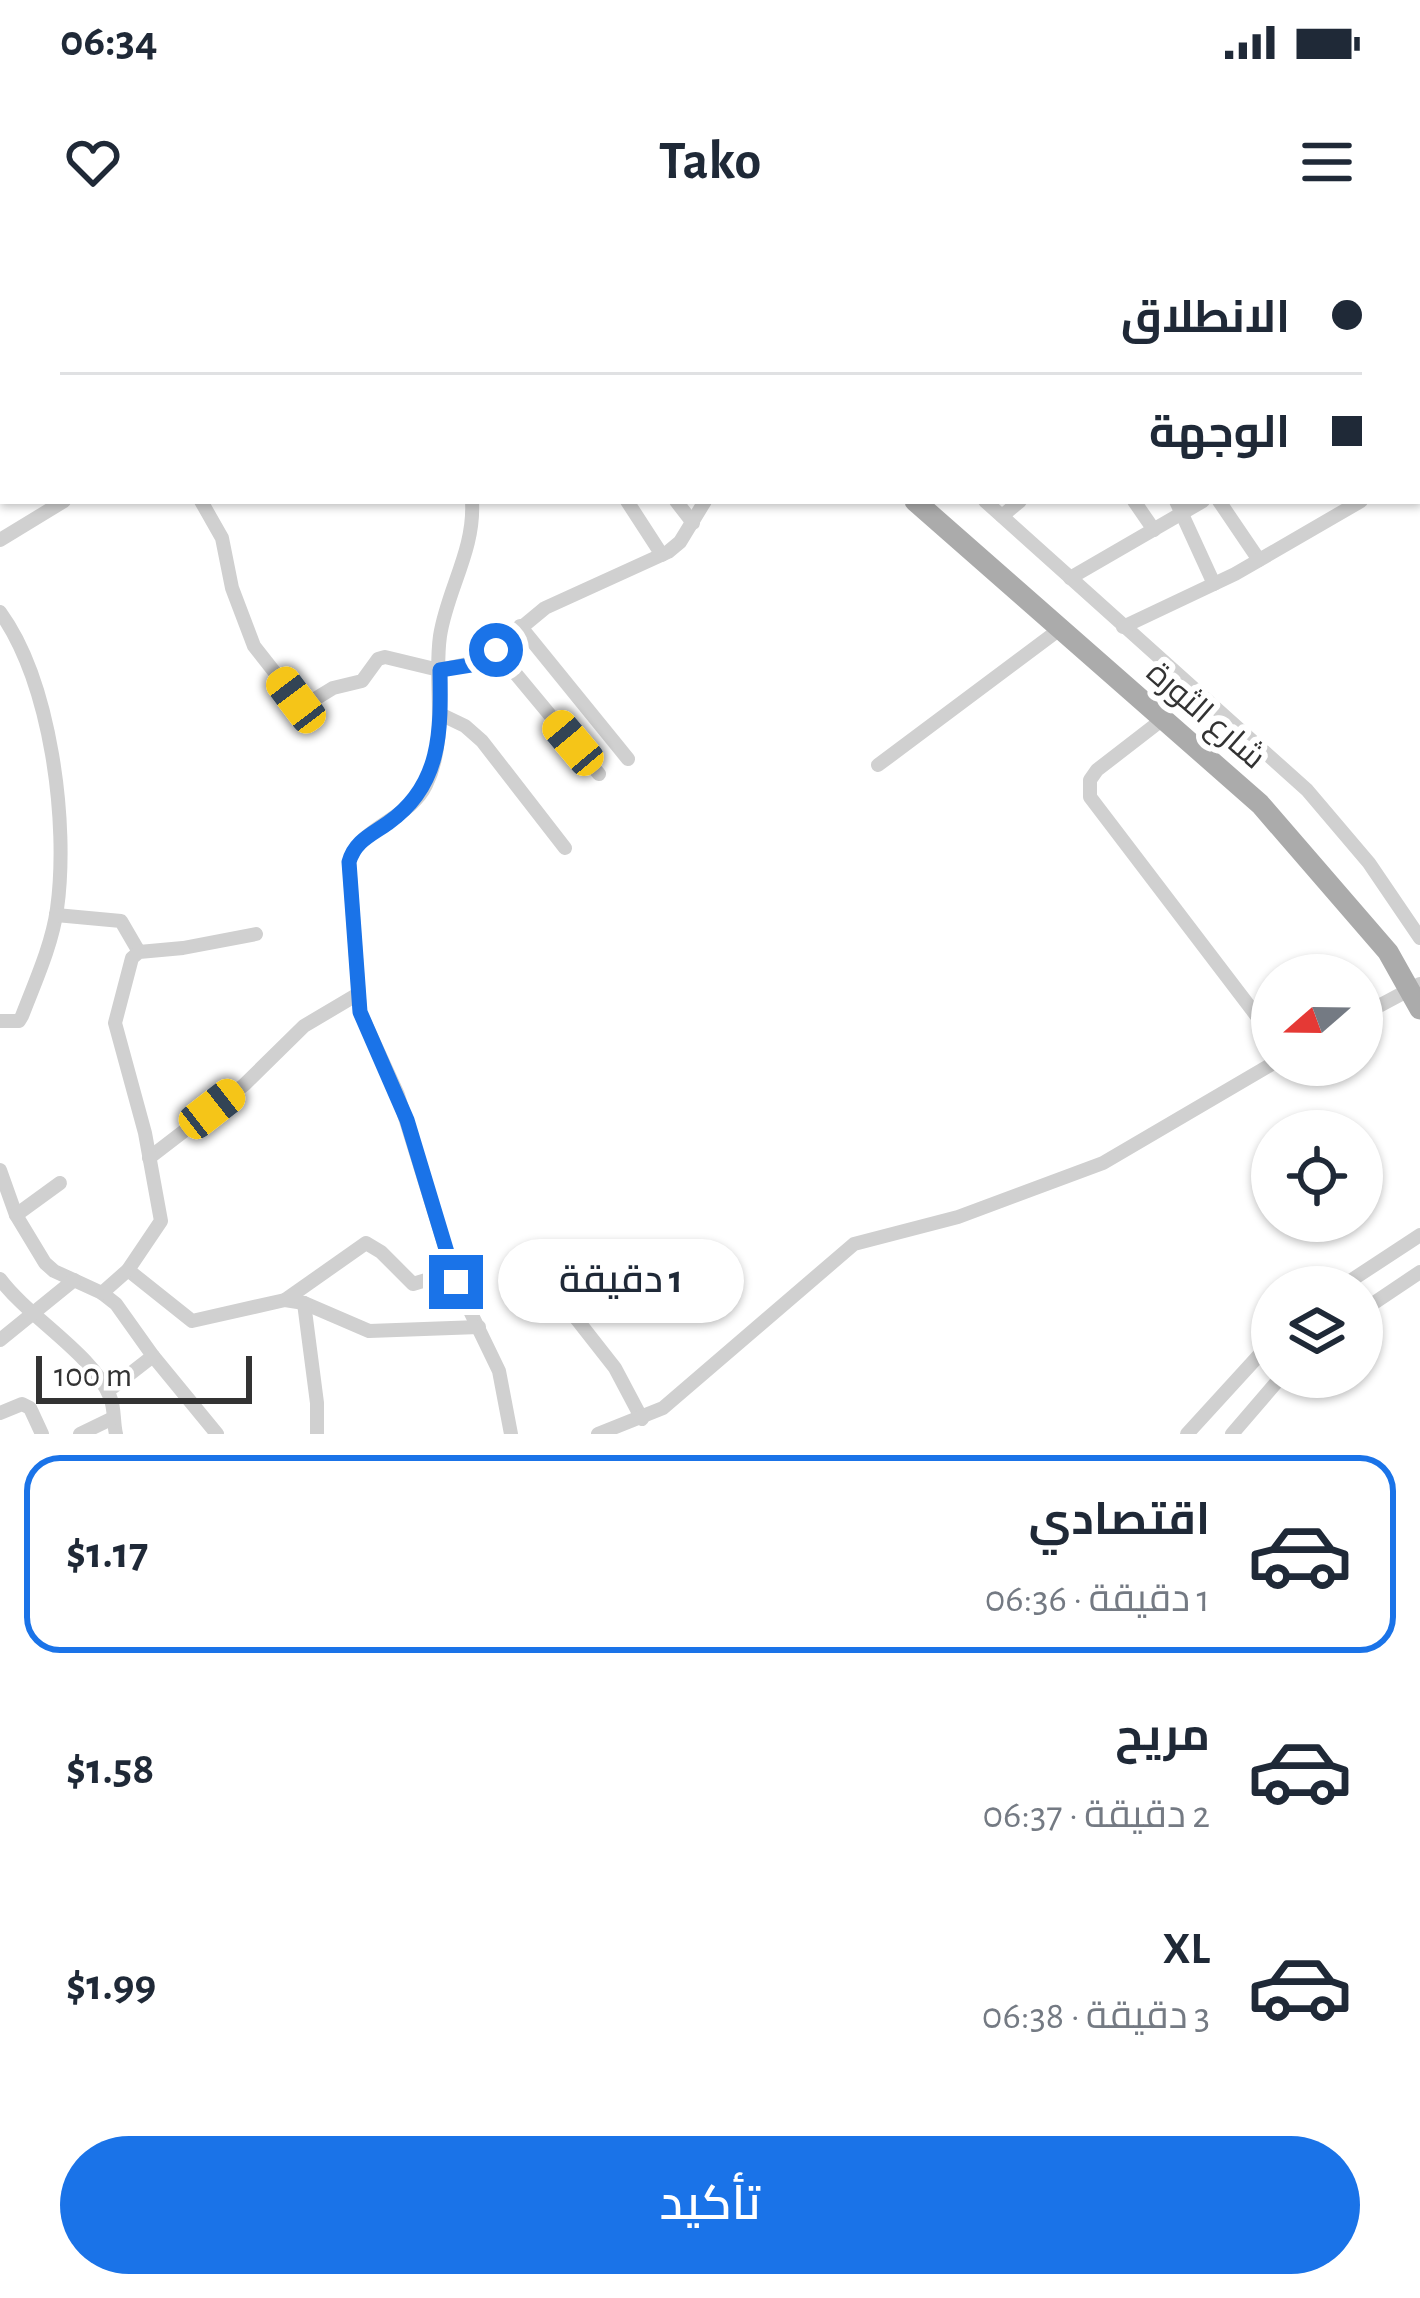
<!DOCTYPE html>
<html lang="ar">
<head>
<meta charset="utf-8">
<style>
	:root { --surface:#fff; --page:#f2f2f3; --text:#1f2937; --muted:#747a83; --line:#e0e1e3; --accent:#1a73e8 }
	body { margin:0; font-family:"Alegreya Sans",Cairo,sans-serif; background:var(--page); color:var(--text); direction:rtl; height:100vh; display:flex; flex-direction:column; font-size:45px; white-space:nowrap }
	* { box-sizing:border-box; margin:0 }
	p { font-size:39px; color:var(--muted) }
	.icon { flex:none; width:66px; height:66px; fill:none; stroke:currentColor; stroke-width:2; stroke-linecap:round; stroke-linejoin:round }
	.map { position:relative; height:1194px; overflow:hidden; direction:ltr }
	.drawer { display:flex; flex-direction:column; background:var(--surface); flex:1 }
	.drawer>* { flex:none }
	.hud { position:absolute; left:0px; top:0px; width:1422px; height:264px; box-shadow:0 3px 9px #0004; direction:rtl; display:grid; align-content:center; height:264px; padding:0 60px; background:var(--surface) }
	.needle { width:78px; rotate:250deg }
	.buttons { position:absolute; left:1251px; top:714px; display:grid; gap:24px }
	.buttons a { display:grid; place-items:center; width:132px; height:132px; border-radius:50%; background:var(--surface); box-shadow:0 3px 9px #0004; font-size:60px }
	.scale { position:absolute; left:36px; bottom:30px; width:216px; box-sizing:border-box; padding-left:12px; border:6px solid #333; border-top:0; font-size:33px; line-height:42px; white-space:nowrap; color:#333; -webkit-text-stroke:9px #fff; paint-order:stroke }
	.end { position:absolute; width:54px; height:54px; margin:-27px; border:15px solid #1a73e8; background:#fff; box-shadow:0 0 0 6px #fff }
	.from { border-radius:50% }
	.bubble { position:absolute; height:84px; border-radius:42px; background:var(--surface); box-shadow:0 3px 9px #0004; font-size:39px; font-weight:600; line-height:84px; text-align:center; direction:rtl }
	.car { position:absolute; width:36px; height:72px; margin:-36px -18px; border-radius:15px; box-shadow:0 0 9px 3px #0007; background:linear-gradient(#f5c518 24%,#345 0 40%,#f5c518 0 76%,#345 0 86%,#f5c518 0) }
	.hud b { display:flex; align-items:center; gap:42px; height:114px; font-size:45px }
	.hud b+b { border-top:3px solid var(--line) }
	.hud i { width:30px; height:30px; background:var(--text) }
	ul { padding:21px 0 0; list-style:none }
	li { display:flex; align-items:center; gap:36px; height:198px; margin:0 24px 18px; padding:0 36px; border:6px solid transparent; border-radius:36px }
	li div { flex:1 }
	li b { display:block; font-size:45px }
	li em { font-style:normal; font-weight:600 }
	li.selected { border-color:var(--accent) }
	li>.icon { width:108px; height:108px; stroke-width:1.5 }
	.cta { display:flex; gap:24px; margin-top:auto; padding:24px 60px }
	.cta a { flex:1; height:138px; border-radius:72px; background:var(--accent); color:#fff; font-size:48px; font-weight:600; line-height:138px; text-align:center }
	.status { display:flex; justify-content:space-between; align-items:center; height:84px; padding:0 60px; background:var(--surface); direction:ltr }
	.status svg { height:33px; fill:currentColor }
	header { display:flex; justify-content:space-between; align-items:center; height:156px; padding:0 60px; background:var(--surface); font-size:54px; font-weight:600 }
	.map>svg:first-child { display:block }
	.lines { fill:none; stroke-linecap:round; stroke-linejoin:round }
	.minor { stroke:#d0d0d0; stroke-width:14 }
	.primary { stroke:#ababab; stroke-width:21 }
	.route { stroke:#1a73e8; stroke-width:15 }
	.labels { text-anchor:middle; stroke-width:12; stroke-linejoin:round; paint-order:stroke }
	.street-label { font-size:33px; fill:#333; stroke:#fff }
</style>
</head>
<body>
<div class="status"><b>06:34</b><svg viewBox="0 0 49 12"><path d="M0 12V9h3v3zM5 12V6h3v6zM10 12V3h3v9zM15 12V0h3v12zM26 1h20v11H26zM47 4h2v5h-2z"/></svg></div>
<header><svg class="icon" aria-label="menu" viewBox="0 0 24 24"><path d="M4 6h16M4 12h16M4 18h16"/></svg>Tako<svg class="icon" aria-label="heart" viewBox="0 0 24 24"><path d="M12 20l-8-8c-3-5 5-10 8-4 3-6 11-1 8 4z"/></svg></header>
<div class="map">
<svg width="1420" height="1194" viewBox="0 0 1420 1194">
	<rect width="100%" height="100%" fill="#fff"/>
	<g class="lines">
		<g class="minor">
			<path d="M15,0L17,3"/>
			<path d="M406,0L408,3"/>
			<path d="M669,0L673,3"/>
			<path d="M865,0L866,3"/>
			<path d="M899,0L900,3"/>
			<path d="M947,0L949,3"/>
			<path d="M990,0L991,3"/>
			<path d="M1053,0V3"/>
			<path d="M259,3L263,0"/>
			<path d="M759,3L766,0"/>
			<path d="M1230,3L1235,0"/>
			<path d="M0,196L3,194"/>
			<path d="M1419,225H1420"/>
			<path d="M201,261L222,298L232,348L254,406L302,467L333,448L362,441L378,419L385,417L439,430L481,421L545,368L668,312L680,302L705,261"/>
			<path d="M472,261C475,310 447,350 440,396C433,445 449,498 426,545C410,579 360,586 349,622L360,772L398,855L456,1042L499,1131L511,1194"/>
			<path d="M627,261L662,315"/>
			<path d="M676,261L693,283"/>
			<path d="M985,261L1307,550L1369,623L1420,698"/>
			<path d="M1134,261L1154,290"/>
			<path d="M1176,261L1214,344"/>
			<path d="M1219,261L1259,320"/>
			<path d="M1002,276L1020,261"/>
			<path d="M0,300L64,261"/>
			<path d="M1070,338L1203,261"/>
			<path d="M0,372C51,442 69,584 57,669C52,705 35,742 22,776L19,781H0"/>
			<path d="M520,386L628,519"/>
			<path d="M1123,387L1235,334L1361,261"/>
			<path d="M496,410L599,534"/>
			<path d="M440,474L465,486L482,501L565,608"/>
			<path d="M1163,479L1097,530L1090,540V557L1272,796"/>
			<path d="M878,525L1060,389"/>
			<path d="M56,675L121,681L139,712"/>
			<path d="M1362,775L1420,744"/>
			<path d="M149,918L244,845L304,786L358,754"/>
			<path d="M0,930L16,975L45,1023L54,1031L102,1053L116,1064L153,1116L217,1194"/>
			<path d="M16,975L60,943"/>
			<path d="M128,1030L192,1081L285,1060L304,1063L369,1091L479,1087"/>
			<path d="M0,1039C29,1078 93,1114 110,1157C115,1168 113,1182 116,1194"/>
			<path d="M546,1040L615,1128L642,1179"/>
			<path d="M1341,1047L1420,995"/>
			<path d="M102,1053L128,1030L161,981L145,893L115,783L132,718L139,712L183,708L256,694"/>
			<path d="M285,1060L366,1003L381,1012L413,1044L452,1032"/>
			<path d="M304,1063L317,1163V1194"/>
			<path d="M1362,1071L1420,1032"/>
			<path d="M0,1100L74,1040"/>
			<path d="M108,1151L153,1116"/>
			<path d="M0,1173L22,1164L30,1168L42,1194"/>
			<path d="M80,1194L113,1178"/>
			<path d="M598,1194L663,1168L854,1004L958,977L1103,923L1272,824"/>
			<path d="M1187,1194L1272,1101"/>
			<path d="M1232,1194L1281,1137"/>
		</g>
		<g class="primary">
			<path d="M617,0L621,3"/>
			<path d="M915,261L1260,564L1388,712L1420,769"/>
		</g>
	</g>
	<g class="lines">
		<path class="route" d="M456,1042L407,880L360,772L349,622C355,601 371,595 388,583C442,545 441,491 440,430L471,425L496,410"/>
	</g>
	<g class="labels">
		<g class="street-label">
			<text transform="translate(1207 474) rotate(41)" y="12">شارع الثورة</text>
		</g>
	</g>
</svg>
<div class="buttons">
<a><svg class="needle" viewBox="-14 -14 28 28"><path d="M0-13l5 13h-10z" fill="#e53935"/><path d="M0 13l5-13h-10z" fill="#747a83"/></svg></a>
<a><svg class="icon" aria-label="locate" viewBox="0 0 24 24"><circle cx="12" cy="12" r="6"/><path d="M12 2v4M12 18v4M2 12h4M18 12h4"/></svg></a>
<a><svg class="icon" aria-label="layers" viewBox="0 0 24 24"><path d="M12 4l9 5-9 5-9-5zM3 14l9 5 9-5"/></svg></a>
</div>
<div class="scale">100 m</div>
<i class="end from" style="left:496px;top:410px"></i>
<i class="end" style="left:456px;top:1042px"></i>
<div class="bubble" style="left:498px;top:999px;width:246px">1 دقيقة</div>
<i class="car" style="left:296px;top:460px;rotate:323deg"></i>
<i class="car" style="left:573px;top:503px;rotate:320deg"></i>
<i class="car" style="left:212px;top:869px;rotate:52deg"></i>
<div class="hud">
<b><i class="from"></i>الانطلاق</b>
<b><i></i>الوجهة</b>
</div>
</div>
<section class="drawer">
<ul>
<li class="selected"><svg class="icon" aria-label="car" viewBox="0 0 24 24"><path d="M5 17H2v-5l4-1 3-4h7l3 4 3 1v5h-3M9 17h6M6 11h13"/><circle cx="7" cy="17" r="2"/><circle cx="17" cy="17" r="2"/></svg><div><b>اقتصادي</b><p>1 دقيقة · 06:36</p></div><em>$1.17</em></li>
<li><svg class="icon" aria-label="car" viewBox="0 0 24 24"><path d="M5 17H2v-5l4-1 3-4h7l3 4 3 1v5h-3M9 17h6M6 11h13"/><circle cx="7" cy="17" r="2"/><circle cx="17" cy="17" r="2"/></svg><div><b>مريح</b><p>2 دقيقة · 06:37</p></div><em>$1.58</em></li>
<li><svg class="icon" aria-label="car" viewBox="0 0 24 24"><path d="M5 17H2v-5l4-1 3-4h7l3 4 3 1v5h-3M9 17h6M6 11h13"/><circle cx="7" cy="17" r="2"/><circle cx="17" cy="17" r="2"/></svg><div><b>XL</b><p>3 دقيقة · 06:38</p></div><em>$1.99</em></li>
</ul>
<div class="cta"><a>تأكيد</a></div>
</section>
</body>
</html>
